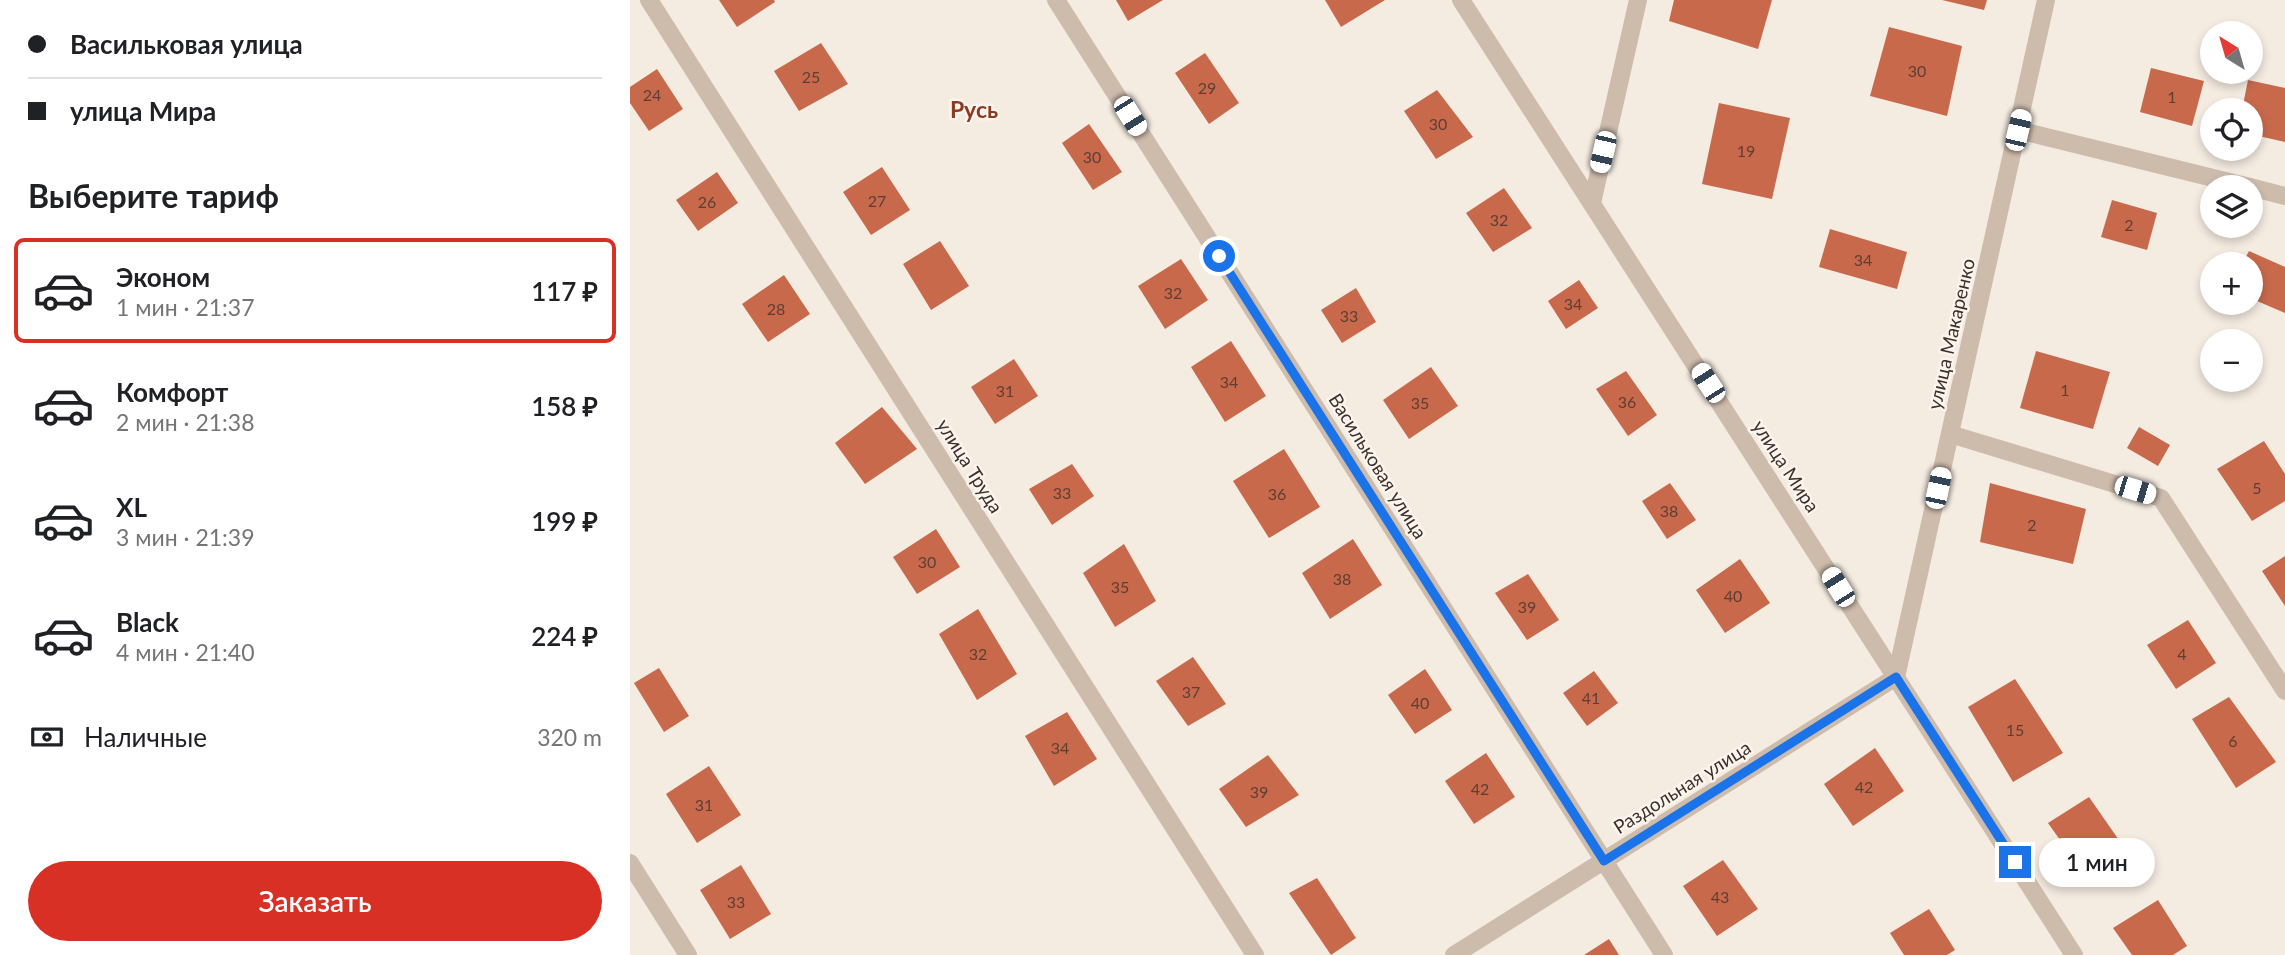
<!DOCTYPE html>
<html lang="ru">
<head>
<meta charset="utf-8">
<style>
	:root { --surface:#fff; --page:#f2f2f2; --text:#202124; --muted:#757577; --line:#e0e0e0; --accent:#d93025 }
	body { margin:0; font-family:Lato,sans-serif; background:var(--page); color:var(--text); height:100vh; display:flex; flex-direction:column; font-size:26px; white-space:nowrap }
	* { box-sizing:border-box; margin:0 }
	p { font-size:23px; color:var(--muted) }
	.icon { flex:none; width:38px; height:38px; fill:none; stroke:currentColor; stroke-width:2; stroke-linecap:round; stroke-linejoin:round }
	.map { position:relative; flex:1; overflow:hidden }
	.panel { display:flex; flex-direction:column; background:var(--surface); width:630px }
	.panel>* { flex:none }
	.hud { display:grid; align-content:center; height:154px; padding:0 28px; background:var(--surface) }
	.needle { width:46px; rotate:323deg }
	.tools { position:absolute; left:1570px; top:21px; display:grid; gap:14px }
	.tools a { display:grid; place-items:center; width:63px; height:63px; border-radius:50%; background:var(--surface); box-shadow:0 4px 10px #0003; font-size:35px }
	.end { position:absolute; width:32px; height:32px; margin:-16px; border:9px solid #1a73e8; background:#fff; box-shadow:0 0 0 4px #fff }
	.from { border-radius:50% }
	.bubble { position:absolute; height:49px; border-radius:24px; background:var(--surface); box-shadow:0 4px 10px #0003; font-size:23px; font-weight:600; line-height:49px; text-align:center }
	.car { position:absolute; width:21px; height:42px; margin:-21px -10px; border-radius:9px; box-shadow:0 0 5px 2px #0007; background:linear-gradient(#fff 24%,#345 0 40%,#fff 0 76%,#345 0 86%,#fff 0) }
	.hud b { display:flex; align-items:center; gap:24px; height:66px; font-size:26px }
	.hud b+b { border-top:2px solid var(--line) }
	.hud i { width:18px; height:18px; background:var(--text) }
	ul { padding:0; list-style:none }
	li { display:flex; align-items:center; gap:21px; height:105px; margin:0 14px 10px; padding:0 14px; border:4px solid transparent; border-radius:10px }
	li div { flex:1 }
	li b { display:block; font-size:26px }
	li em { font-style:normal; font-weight:600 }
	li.active { border-color:var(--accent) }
	li>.icon { width:63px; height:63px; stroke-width:1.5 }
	h2 { padding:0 28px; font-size:32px; line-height:84px }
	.pay { display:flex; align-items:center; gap:18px; height:77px; padding:0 28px; font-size:26px }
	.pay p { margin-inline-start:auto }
	.action { display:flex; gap:14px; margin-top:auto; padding:14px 28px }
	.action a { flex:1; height:80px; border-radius:42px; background:var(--accent); color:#fff; font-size:28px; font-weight:600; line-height:80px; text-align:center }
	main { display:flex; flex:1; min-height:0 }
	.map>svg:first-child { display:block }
	.building { fill:#c8694b }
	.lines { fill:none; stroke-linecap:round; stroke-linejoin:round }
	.minor { stroke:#cdbbac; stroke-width:18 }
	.route { stroke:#1a73e8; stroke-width:9 }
	.labels { text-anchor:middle; stroke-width:5; stroke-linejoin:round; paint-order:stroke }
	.number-label { font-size:16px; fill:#5e3e33 }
	.street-label { font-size:19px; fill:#3b302b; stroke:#fbf5ee }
	.quarter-label { font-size:23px; font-weight:bold; fill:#8c3b22; stroke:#fbf5ee }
</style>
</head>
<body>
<main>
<section class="panel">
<div class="hud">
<b><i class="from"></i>Васильковая улица</b>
<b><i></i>улица Мира</b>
</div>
<h2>Выберите тариф</h2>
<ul>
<li class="active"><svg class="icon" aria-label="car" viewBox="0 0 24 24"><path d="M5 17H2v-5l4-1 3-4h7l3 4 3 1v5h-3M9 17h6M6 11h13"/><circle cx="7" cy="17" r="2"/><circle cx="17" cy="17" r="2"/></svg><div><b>Эконом</b><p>1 мин · 21:37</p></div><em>117 ₽</em></li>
<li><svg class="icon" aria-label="car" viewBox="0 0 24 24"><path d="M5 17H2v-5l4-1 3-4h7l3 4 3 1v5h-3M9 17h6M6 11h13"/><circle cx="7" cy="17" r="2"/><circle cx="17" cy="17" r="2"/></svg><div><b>Комфорт</b><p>2 мин · 21:38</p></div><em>158 ₽</em></li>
<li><svg class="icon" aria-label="car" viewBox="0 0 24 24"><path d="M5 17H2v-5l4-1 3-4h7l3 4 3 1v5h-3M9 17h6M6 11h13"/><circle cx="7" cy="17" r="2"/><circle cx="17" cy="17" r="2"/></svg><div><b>XL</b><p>3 мин · 21:39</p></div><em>199 ₽</em></li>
<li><svg class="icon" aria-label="car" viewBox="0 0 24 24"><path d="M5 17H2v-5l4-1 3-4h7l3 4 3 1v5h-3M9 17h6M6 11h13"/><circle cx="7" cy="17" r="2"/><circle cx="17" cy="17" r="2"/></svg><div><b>Black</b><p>4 мин · 21:40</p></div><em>224 ₽</em></li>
</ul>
<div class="pay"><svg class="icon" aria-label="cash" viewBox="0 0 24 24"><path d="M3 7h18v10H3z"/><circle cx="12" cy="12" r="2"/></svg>Наличные<p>320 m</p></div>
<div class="action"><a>Заказать</a></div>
</section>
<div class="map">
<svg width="1655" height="955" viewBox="0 0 1655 955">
	<rect width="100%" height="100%" fill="#f4ebe1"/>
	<g class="building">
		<path d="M89,0H144L145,2L107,27Z"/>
		<path d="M486,0H533L498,21Z"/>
		<path d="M695,0H755L711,27Z"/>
		<path d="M1044,0H1142L1128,49L1039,21Z"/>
		<path d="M1312,0H1357L1354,10Z"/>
		<path d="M1259,27L1332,46L1317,116L1240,96Z"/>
		<path d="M191,43L218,84L169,111L144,71Z"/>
		<path d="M575,53L609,103L579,124L545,73Z"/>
		<path d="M1521,68L1574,81L1562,126L1510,112Z"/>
		<path d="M27,69L53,109L19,131L0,103V87Z"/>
		<path d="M1618,80L1655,88V142L1620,134V110H1612Z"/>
		<path d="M807,90L843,137L806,159L774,111Z"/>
		<path d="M1089,103L1160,118L1142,199L1072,184Z"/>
		<path d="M459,124L492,172L463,190L432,143Z"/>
		<path d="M252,167L280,210L241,235L213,192Z"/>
		<path d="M87,172L108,203L68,231L46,200Z"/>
		<path d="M874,188L902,228L863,252L836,213Z"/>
		<path d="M1482,200L1527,213L1517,250L1471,237Z"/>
		<path d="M1200,229L1277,252L1267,289L1189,267Z"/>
		<path d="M310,241L339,286L301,310L273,264Z"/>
		<path d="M1619,251L1655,267V313L1620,298V264H1612Z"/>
		<path d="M551,259L578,300L535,329L508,286Z"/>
		<path d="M154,275L180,314L138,342L112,304Z"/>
		<path d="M949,280L968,308L936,329L918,301Z"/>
		<path d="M726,288L746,322L712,343L691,310Z"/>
		<path d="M601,341L636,396L595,422L561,367Z"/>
		<path d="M1406,351L1480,372L1463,429L1390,408Z"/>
		<path d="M384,359L408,396L365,424L341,387Z"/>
		<path d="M801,367L828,406L779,439L753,400Z"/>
		<path d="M996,371L1027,415L998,436L966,389Z"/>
		<path d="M252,407L287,449L235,484L205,443Z"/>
		<path d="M1509,427L1540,445L1528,466L1497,448Z"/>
		<path d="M1634,441L1655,474V501L1622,521L1587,469Z"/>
		<path d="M654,449L690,507L639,538L603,481Z"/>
		<path d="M442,464L464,496L422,525L399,489Z"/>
		<path d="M1040,483L1066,520L1037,539L1012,501Z"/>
		<path d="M1360,483L1456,509L1443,564L1350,542Z"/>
		<path d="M306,529L330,567L287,594L263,557Z"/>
		<path d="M723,539L752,585L700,619L672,573Z"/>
		<path d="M494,544L526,601L485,627L453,573Z"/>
		<path d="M1655,556V606L1632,571Z"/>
		<path d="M1110,559L1140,603L1095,633L1066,590Z"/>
		<path d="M898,574L929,620L897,640L865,593Z"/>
		<path d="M348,609L387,674L347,700L309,634Z"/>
		<path d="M1558,620L1586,663L1546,689L1517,645Z"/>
		<path d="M563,657L596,704L558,726L526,681Z"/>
		<path d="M29,668L59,716L34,732L4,683Z"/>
		<path d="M795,669L822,710L785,734L758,695Z"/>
		<path d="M964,671L988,703L957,726L933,693Z"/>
		<path d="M1385,679L1433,753L1383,782L1338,707Z"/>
		<path d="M1599,697L1646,762L1606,788L1562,719Z"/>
		<path d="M437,712L467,759L424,786L395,736Z"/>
		<path d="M1245,748L1274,791L1223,826L1194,784Z"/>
		<path d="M856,753L885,797L844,824L815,781Z"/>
		<path d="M638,755L669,795L616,827L589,789Z"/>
		<path d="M79,766L111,815L67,843L36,794Z"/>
		<path d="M1459,797L1500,856L1459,881L1418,823Z"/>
		<path d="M1093,860L1128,909L1087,936L1053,886Z"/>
		<path d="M111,865L141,914L100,939L70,890Z"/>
		<path d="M687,878L726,938L701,955L659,893Z"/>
		<path d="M1528,900L1557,946L1543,955H1502L1483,928Z"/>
		<path d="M1299,909L1325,950L1317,955H1274L1260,933Z"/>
		<path d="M979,939L989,955H954Z"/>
	</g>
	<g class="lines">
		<g class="minor">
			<path d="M19,0L625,955"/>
			<path d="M426,0L1034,955"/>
			<path d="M831,0L1444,955"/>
			<path d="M1388,130L1620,187"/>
			<path d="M1620,187L1655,196"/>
			<path d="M962,203L1008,0"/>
			<path d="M1320,434L1531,498L1655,691"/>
			<path d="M1266,677L1416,0"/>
			<path d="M0,863L58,955"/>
			<path d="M824,955L1266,677"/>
		</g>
	</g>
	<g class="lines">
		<path class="route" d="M589,256L974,861L1266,677L1385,862"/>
	</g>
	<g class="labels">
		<g class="number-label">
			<text x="1287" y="77">30</text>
			<text x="181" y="83">25</text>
			<text x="577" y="94">29</text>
			<text x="22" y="101">24</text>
			<text x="1542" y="103">1</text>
			<text x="808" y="130">30</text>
			<text x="1116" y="157">19</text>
			<text x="462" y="163">30</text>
			<text x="247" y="207">27</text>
			<text x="77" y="208">26</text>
			<text x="869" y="226">32</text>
			<text x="1499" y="231">2</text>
			<text x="1233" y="266">34</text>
			<text x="543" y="299">32</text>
			<text x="943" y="310">34</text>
			<text x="146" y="315">28</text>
			<text x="719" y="322">33</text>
			<text x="599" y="388">34</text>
			<text x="1435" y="396">1</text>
			<text x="375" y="397">31</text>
			<text x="997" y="408">36</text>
			<text x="790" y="409">35</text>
			<text x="1627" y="494">5</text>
			<text x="432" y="499">33</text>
			<text x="647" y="500">36</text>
			<text x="1039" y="517">38</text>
			<text x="1402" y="531">2</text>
			<text x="297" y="568">30</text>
			<text x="712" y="585">38</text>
			<text x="490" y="593">35</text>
			<text x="1103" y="602">40</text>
			<text x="897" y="613">39</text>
			<text x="348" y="660">32</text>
			<text x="1552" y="660">4</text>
			<text x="561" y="698">37</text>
			<text x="961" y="704">41</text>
			<text x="790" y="709">40</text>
			<text x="1385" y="736">15</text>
			<text x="1603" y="747">6</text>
			<text x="430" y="754">34</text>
			<text x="1234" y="793">42</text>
			<text x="850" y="795">42</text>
			<text x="629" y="798">39</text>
			<text x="74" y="811">31</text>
			<text x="1090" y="903">43</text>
			<text x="106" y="908">33</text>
		</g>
		<g class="street-label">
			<text transform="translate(1321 334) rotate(-77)" y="7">улица Макаренко</text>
			<text transform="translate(340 466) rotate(58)" y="7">улица Труда</text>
			<text transform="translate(748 466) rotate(58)" y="7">Васильковая улица</text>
			<text transform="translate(1156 466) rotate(57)" y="7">улица Мира</text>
			<text transform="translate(1052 787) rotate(-32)" y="7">Раздольная улица</text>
		</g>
		<g class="quarter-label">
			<text x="344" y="118">Русь</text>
		</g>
	</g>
</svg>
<div class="tools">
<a><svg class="needle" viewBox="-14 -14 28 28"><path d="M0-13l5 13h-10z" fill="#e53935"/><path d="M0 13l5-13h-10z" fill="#757577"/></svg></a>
<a><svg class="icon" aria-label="locate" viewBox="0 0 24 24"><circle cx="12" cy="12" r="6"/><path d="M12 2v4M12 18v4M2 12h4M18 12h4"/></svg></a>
<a><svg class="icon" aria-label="layers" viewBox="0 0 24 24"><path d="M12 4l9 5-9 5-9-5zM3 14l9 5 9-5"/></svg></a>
<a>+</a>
<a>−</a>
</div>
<i class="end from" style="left:589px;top:256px"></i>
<i class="end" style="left:1385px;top:862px"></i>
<div class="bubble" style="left:1409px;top:838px;width:116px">1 мин</div>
<i class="car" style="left:500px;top:116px;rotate:148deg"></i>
<i class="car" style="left:1388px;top:130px;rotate:13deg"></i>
<i class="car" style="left:973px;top:152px;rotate:193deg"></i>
<i class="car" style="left:1078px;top:383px;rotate:327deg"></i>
<i class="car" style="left:1308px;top:488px;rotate:12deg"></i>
<i class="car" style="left:1505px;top:490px;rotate:107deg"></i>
<i class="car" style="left:1208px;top:587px;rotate:328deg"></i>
</div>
</main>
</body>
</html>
